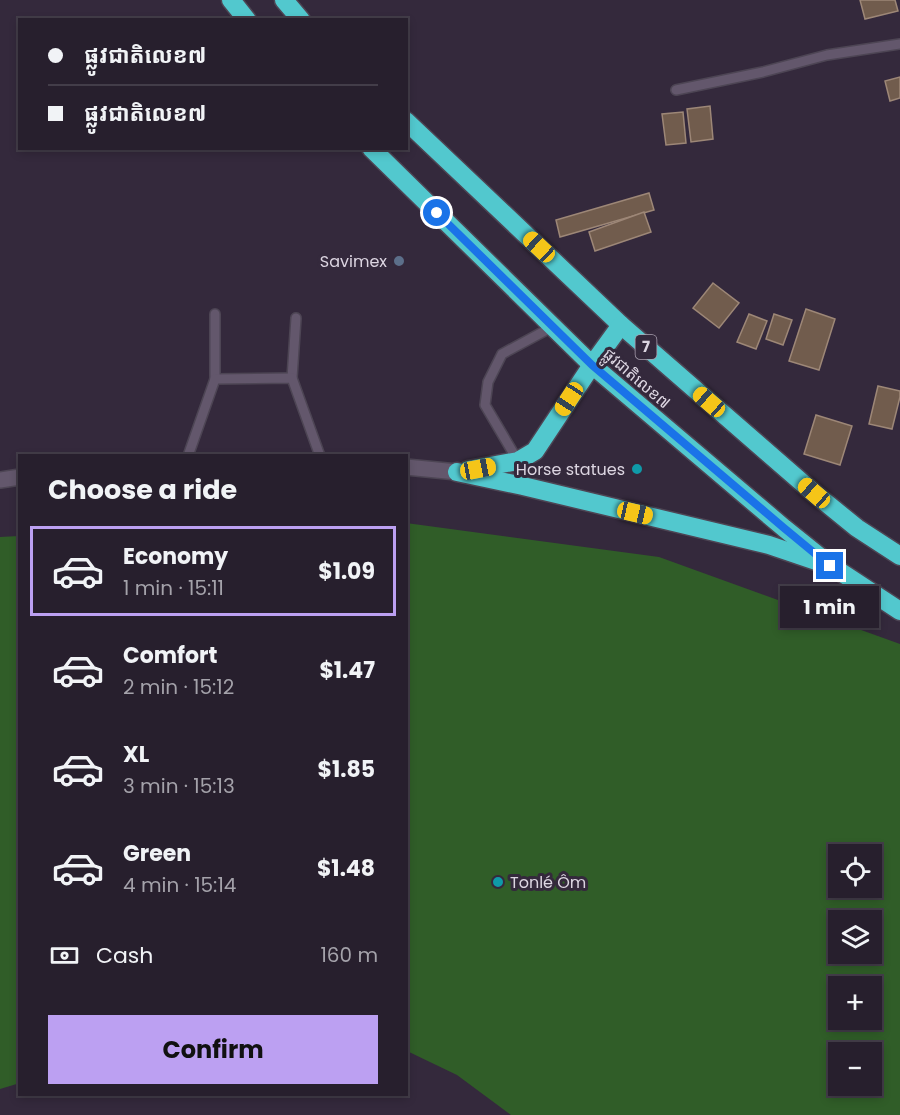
<!DOCTYPE html>
<html lang="en">
<head>
<meta charset="utf-8">
<style>
	:root { --surface:#271f2d; --page:#332c39; --text:#f1f3f6; --muted:#a4a2aa; --line:#433d49; --accent:#bca0f2 }
	body { margin:0; font-family:Poppins,"Noto Sans Khmer",sans-serif; background:var(--page); color:var(--text); height:100vh; display:flex; flex-direction:column; font-size:22px; white-space:nowrap }
	* { box-sizing:border-box; margin:0 }
	p { font-size:20px; color:var(--muted) }
	.icon { flex:none; width:33px; height:33px; fill:none; stroke:currentColor; stroke-width:2; stroke-linecap:round; stroke-linejoin:round }
	.map { position:relative; flex:1; overflow:hidden }
	.panel { position:absolute; left:18px; top:454px; width:390px; height:642px; display:flex; flex-direction:column; background:var(--surface); border-radius:0px; box-shadow:0 3px 9px #0003,0 0 0 2px var(--line) }
	.panel>* { flex:none }
	.banner { position:absolute; left:18px; top:18px; width:390px; height:132px; border-radius:0px; box-shadow:0 3px 9px #0003,0 0 0 2px var(--line); display:grid; align-content:center; height:132px; padding:0 30px; background:var(--surface) }
	.controls { position:absolute; left:828px; top:844px; display:grid; gap:12px }
	.controls a { display:grid; place-items:center; width:54px; height:54px; border-radius:0px; background:var(--surface); box-shadow:0 3px 9px #0003,0 0 0 2px var(--line); font-size:30px }
	.end { position:absolute; width:27px; height:27px; margin:-14px; border:8px solid #1a73e8; background:#fff; box-shadow:0 0 0 3px #fff }
	.from { border-radius:50% }
	.bubble { position:absolute; height:42px; border-radius:0px; background:var(--surface); box-shadow:0 3px 9px #0003,0 0 0 2px var(--line); font-size:20px; font-weight:700; line-height:42px; text-align:center }
	.car { position:absolute; width:18px; height:36px; margin:-18px -9px; border-radius:8px; box-shadow:0 0 4px 2px #0007; background:linear-gradient(#f5c518 24%,#345 0 40%,#f5c518 0 76%,#345 0 86%,#f5c518 0) }
	.banner b { display:flex; align-items:center; gap:21px; height:57px; font-size:22px }
	.banner b+b { border-top:2px solid var(--line) }
	.banner i { width:15px; height:15px; background:var(--text) }
	ul { padding:0; list-style:none }
	li { display:flex; align-items:center; gap:18px; height:90px; margin:0 12px 9px; padding:0 18px; border:3px solid transparent; border-radius:0px }
	li div { flex:1 }
	li b { display:block; font-size:22px }
	li em { font-style:normal; font-weight:700 }
	li.active { border-color:var(--accent) }
	li>.icon { width:54px; height:54px; stroke-width:1.5 }
	h2 { padding:0 30px; font-size:27px; line-height:72px }
	.pay { display:flex; align-items:center; gap:15px; height:66px; padding:0 30px; font-size:22px }
	.pay p { margin-inline-start:auto }
	.action { display:flex; gap:12px; margin-top:auto; padding:12px 30px }
	.action a { flex:1; height:69px; border-radius:0px; background:var(--accent); color:#111; font-size:24px; font-weight:700; line-height:69px; text-align:center }
	.map>svg:first-child { display:block }
	.green { fill:#305d28; fill-rule:evenodd }
	.building { fill:#715c4d; stroke:#9d8777; stroke-width:1.5 }
	.lines { fill:none; stroke-linecap:round; stroke-linejoin:round }
	.lane-casing { stroke:#4d4554; stroke-width:12 }
	.secondary-casing { stroke:#4d4554; stroke-width:18 }
	.highway-casing { stroke:#4d4554; stroke-width:21 }
	.lane { stroke:#63576c; stroke-width:9 }
	.secondary { stroke:#63576c; stroke-width:15 }
	.highway { stroke:#52c8ce; stroke-width:18 }
	.route { stroke:#1a73e8; stroke-width:8 }
	.service-dot { fill:#5c6f8a; stroke:#34293c; stroke-width:2 }
	.culture-dot { fill:#0f9aa8; stroke:#34293c; stroke-width:2 }
	.labels { text-anchor:middle; stroke-width:6; stroke-linejoin:round; paint-order:stroke }
	.shield { fill:#34293c; stroke:#aaa1b0; stroke-width:1.5 }
	.shield-label { font-size:15px; font-weight:bold; fill:#dcd5e1 }
	.poi-label { font-size:16px; fill:#dcd5e1; stroke:#34293c; text-anchor:end }
	.street-label { font-size:16px; fill:#dcd5e1; stroke:#34293c }
</style>
</head>
<body>
<div class="map">
<svg width="900" height="1115" viewBox="0 0 900 1115">
	<rect width="100%" height="100%" fill="#34293c"/>
	<g class="green">
		<path d="M406,523L659,557L900,644V1115H511L457,1075L407,1051ZM838,855H872V888H838ZM838,921H872V954H838ZM838,987H872V1020H838ZM838,1053H872V1086H838Z"/>
		<path d="M19,536L20,1083L0,1089V537Z"/>
	</g>
	<g class="building">
		<path d="M860,0H895L898,11L865,19Z"/>
		<path d="M900,77V98L890,101L885,81Z"/>
		<path d="M710,106L713,139L691,142L687,109Z"/>
		<path d="M683,112L686,143L666,145L662,114Z"/>
		<path d="M649,193L654,210L560,237L556,220Z"/>
		<path d="M644,212L651,232L595,251L589,232Z"/>
		<path d="M713,283L739,303L719,328L693,308Z"/>
		<path d="M806,309L835,319L819,370L789,361Z"/>
		<path d="M749,314L767,321L756,349L737,342Z"/>
		<path d="M774,314L792,320L783,345L766,339Z"/>
		<path d="M878,386L900,391V397L892,429L869,424Z"/>
		<path d="M816,415L852,426L840,465L804,454Z"/>
	</g>
	<g class="lines">
		<defs>
			<g id="lane">
				<path d="M676,90L763,72L827,55L900,44"/>
				<path d="M292,378L296,318"/>
				<path d="M215,379V314"/>
				<path d="M188,456L215,379L292,378L320,456"/>
				<path d="M518,461L485,405L488,382L502,354L552,327"/>
			</g>
			<g id="secondary">
				<path d="M406,467L457,472"/>
				<path d="M0,480L20,477"/>
			</g>
			<g id="highway">
				<path d="M231,0L247,20"/>
				<path d="M284,0L301,20"/>
				<path d="M406,121L621,325L814,493L857,528L900,556"/>
				<path d="M371,148L592,365L784,528L830,565L900,611"/>
				<path d="M468,470L518,461L535,451L592,365L621,325"/>
				<path d="M457,472L523,486L769,545L819,562"/>
			</g>
		</defs>
		<use href="#lane" class="lane-casing"/>
		<use href="#secondary" class="secondary-casing"/>
		<use href="#highway" class="highway-casing"/>
		<use href="#lane" class="lane"/>
		<use href="#secondary" class="secondary"/>
		<use href="#highway" class="highway"/>
	</g>
	<g class="lines">
		<path class="route" d="M437,213L592,365L784,528L830,566"/>
	</g>
	<circle class="service-dot" cx="399" cy="261" r="6"/>
	<g class="culture-dot">
		<circle cx="637" cy="469" r="6"/>
		<circle cx="498" cy="882" r="6"/>
	</g>
	<g class="labels">
		<rect class="shield" x="635.5" y="335" width="21" height="24" rx="4.5"/>
		<g class="shield-label">
			<text x="646" y="352">7</text>
		</g>
		<g class="poi-label">
			<text x="387" y="267">Savimex</text>
			<text x="625" y="475">Horse statues</text>
			<text x="510" y="888" text-anchor="start">Tonlé Ôm</text>
		</g>
		<g class="street-label">
			<text transform="translate(637 378) rotate(41)" y="6">ផ្លូវជាតិលេខ៧</text>
		</g>
	</g>
</svg>
<div class="controls">
<a><svg class="icon" aria-label="locate" viewBox="0 0 24 24"><circle cx="12" cy="12" r="6"/><path d="M12 2v4M12 18v4M2 12h4M18 12h4"/></svg></a>
<a><svg class="icon" aria-label="layers" viewBox="0 0 24 24"><path d="M12 4l9 5-9 5-9-5zM3 14l9 5 9-5"/></svg></a>
<a>+</a>
<a>−</a>
</div>
<i class="end from" style="left:437px;top:213px"></i>
<i class="end" style="left:830px;top:566px"></i>
<div class="bubble" style="left:780px;top:586px;width:99px">1 min</div>
<i class="car" style="left:539px;top:247px;rotate:313deg"></i>
<i class="car" style="left:569px;top:399px;rotate:213deg"></i>
<i class="car" style="left:709px;top:402px;rotate:311deg"></i>
<i class="car" style="left:478px;top:469px;rotate:79deg"></i>
<i class="car" style="left:814px;top:493px;rotate:311deg"></i>
<i class="car" style="left:635px;top:513px;rotate:103deg"></i>
<div class="banner">
<b><i class="from"></i>ផ្លូវជាតិលេខ៧</b>
<b><i></i>ផ្លូវជាតិលេខ៧</b>
</div>
<section class="panel">
<h2>Choose a ride</h2>
<ul>
<li class="active"><svg class="icon" aria-label="car" viewBox="0 0 24 24"><path d="M5 17H2v-5l4-1 3-4h7l3 4 3 1v5h-3M9 17h6M6 11h13"/><circle cx="7" cy="17" r="2"/><circle cx="17" cy="17" r="2"/></svg><div><b>Economy</b><p>1 min · 15:11</p></div><em>$1.09</em></li>
<li><svg class="icon" aria-label="car" viewBox="0 0 24 24"><path d="M5 17H2v-5l4-1 3-4h7l3 4 3 1v5h-3M9 17h6M6 11h13"/><circle cx="7" cy="17" r="2"/><circle cx="17" cy="17" r="2"/></svg><div><b>Comfort</b><p>2 min · 15:12</p></div><em>$1.47</em></li>
<li><svg class="icon" aria-label="car" viewBox="0 0 24 24"><path d="M5 17H2v-5l4-1 3-4h7l3 4 3 1v5h-3M9 17h6M6 11h13"/><circle cx="7" cy="17" r="2"/><circle cx="17" cy="17" r="2"/></svg><div><b>XL</b><p>3 min · 15:13</p></div><em>$1.85</em></li>
<li><svg class="icon" aria-label="car" viewBox="0 0 24 24"><path d="M5 17H2v-5l4-1 3-4h7l3 4 3 1v5h-3M9 17h6M6 11h13"/><circle cx="7" cy="17" r="2"/><circle cx="17" cy="17" r="2"/></svg><div><b>Green</b><p>4 min · 15:14</p></div><em>$1.48</em></li>
</ul>
<div class="pay"><svg class="icon" aria-label="cash" viewBox="0 0 24 24"><path d="M3 7h18v10H3z"/><circle cx="12" cy="12" r="2"/></svg>Cash<p>160 m</p></div>
<div class="action"><a>Confirm</a></div>
</section>
</div>
</body>
</html>
